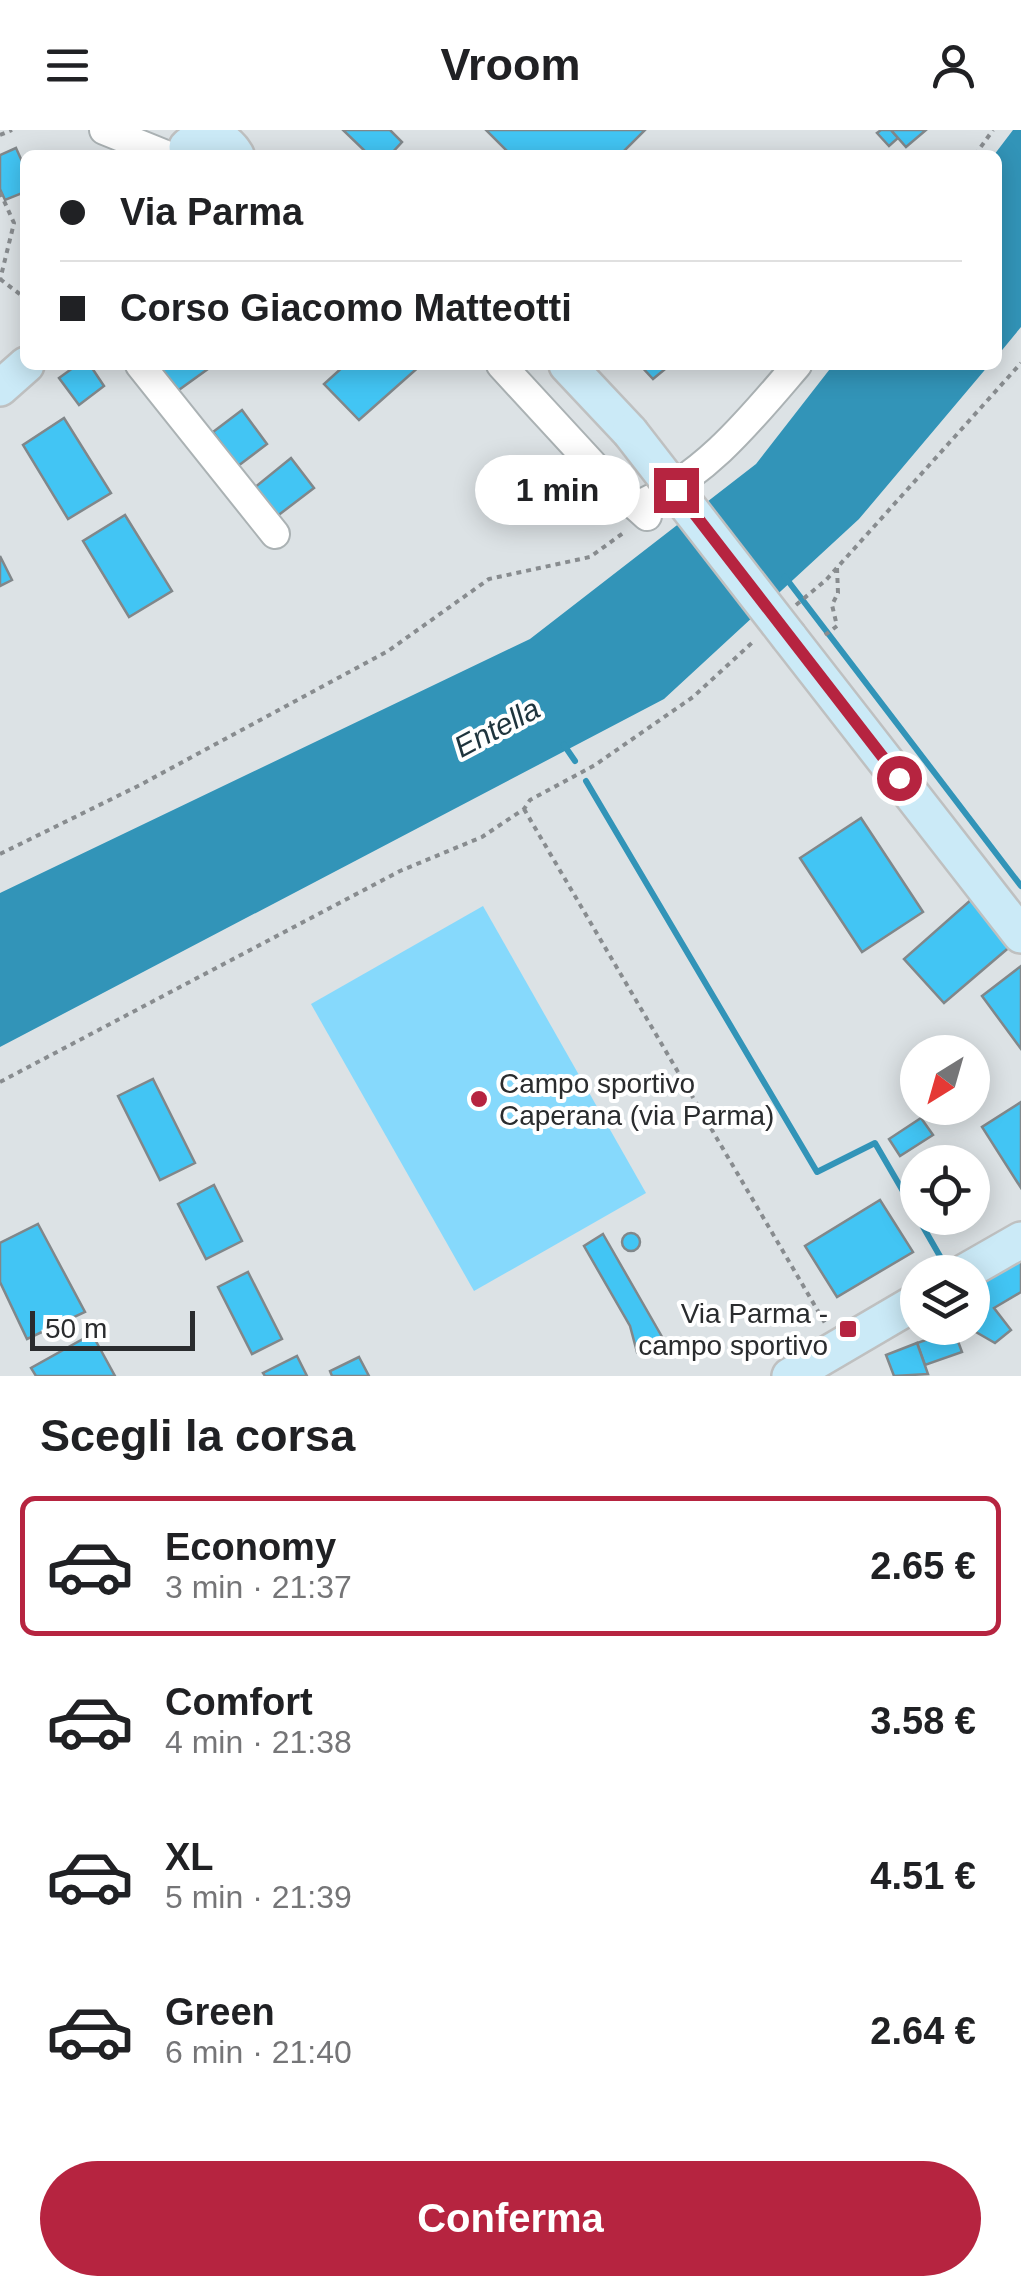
<!DOCTYPE html>
<html lang="it">
<head>
<meta charset="utf-8">
<style>
	:root { --surface:#fff; --page:#f6f6f6; --text:#202124; --muted:#757577; --line:#e0e0e0; --accent:#b62440 }
	body { margin:0; font-family:Arial,sans-serif; background:var(--page); color:var(--text); height:100vh; display:flex; flex-direction:column; font-size:38px; white-space:nowrap }
	* { box-sizing:border-box; margin:0 }
	p { font-size:32px; color:var(--muted) }
	.icon { flex:none; width:55px; height:55px; fill:none; stroke:currentColor; stroke-width:2; stroke-linecap:round; stroke-linejoin:round }
	.map { position:relative; height:1246px; overflow:hidden }
	.drawer { display:flex; flex-direction:column; background:var(--surface); flex:1 }
	.drawer>* { flex:none }
	.top-card { position:absolute; left:20px; top:20px; width:982px; height:220px; border-radius:15px; box-shadow:0 5px 25px #0003; display:grid; align-content:center; height:220px; padding:0 40px; background:var(--surface) }
	.needle { width:65px; rotate:217deg }
	.buttons { position:absolute; left:900px; top:905px; display:grid; gap:20px }
	.buttons a { display:grid; place-items:center; width:90px; height:90px; border-radius:50%; background:var(--surface); box-shadow:0 5px 25px #0003; font-size:50px }
	.scale { position:absolute; left:30px; bottom:25px; width:165px; box-sizing:border-box; padding-left:10px; border:5px solid #2a2c2e; border-top:0; font-size:28px; line-height:35px; white-space:nowrap; color:#2a2c2e; -webkit-text-stroke:8px #fff; paint-order:stroke }
	.end { position:absolute; width:45px; height:45px; margin:-22px; border:12px solid #b62440; background:#fff; box-shadow:0 0 0 5px #fff }
	.from { border-radius:50% }
	.bubble { position:absolute; height:70px; border-radius:35px; background:var(--surface); box-shadow:0 5px 25px #0003; font-size:32px; font-weight:800; line-height:70px; text-align:center }
	.top-card b { display:flex; align-items:center; gap:35px; height:95px; font-size:38px }
	.top-card b+b { border-top:2px solid var(--line) }
	.top-card i { width:25px; height:25px; background:var(--text) }
	ul { padding:0; list-style:none }
	li { display:flex; align-items:center; gap:30px; height:140px; margin:0 20px 15px; padding:0 20px; border:5px solid transparent; border-radius:15px }
	li div { flex:1 }
	li b { display:block; font-size:38px }
	li em { font-style:normal; font-weight:800 }
	li.on { border-color:var(--accent) }
	li>.icon { width:90px; height:90px; stroke-width:1.5 }
	h2 { padding:0 40px; font-size:45px; line-height:120px }
	.primary-button { display:flex; gap:20px; margin-top:auto; padding:20px 40px }
	.primary-button a { flex:1; height:115px; border-radius:60px; background:var(--accent); color:#fff; font-size:40px; font-weight:800; line-height:115px; text-align:center }
	header { display:flex; justify-content:space-between; align-items:center; height:130px; padding:0 40px; background:var(--surface); font-size:45px; font-weight:800 }
	.map>svg:first-child { display:block }
	.green { fill:#86d9fc }
	.water { fill:#3294b8 }
	.lines { fill:none; stroke-linecap:round; stroke-linejoin:round }
	.stream { stroke:#3294b8; stroke-width:6 }
	.building { fill:#42c5f4; stroke:#81878a; stroke-width:2.5 }
	.minor-casing { stroke:#abb2b4; stroke-width:32 }
	.major-casing { stroke:#bfc0c0; stroke-width:40 }
	.path { stroke:#888c8f; stroke-width:4; stroke-dasharray:5 5; stroke-linecap:butt }
	.minor { stroke:#fff; stroke-width:28 }
	.major { stroke:#cbeaf7; stroke-width:35 }
	.major-bridge-casing { stroke:#bfc0c0; stroke-width:40; stroke-linecap:butt }
	.major-bridge { stroke:#cbeaf7; stroke-width:35 }
	.route { stroke:#b62440; stroke-width:12 }
	.poi-dot { fill:#b62440; stroke:#fff; stroke-width:4 }
	.labels { text-anchor:middle; stroke-width:8; stroke-linejoin:round; paint-order:stroke }
	.poi-label { font-size:28px; fill:#2a2c2e; stroke:#fff; text-anchor:start }
	.water-label { font-size:30px; font-style:italic; fill:#1e343d; stroke:#fff }
</style>
</head>
<body>
<header><svg class="icon" aria-label="menu" viewBox="0 0 24 24"><path d="M4 6h16M4 12h16M4 18h16"/></svg>Vroom<svg class="icon" aria-label="person" viewBox="0 0 24 24"><circle cx="12" cy="8" r="4"/><path d="M4 21q1-7 8-7t8 7"/></svg></header>
<div class="map">
<svg width="1021" height="1246" viewBox="0 0 1021 1246">
	<rect width="100%" height="100%" fill="#dce2e5"/>
	<path class="green" d="M483,776L646,1063L474,1161L311,874Z"/>
	<g class="water">
		<path d="M1013,0H1021V197L998,225V25H994Z"/>
		<path d="M833,235H989L859,389L664,569L0,917V763L530,509L756,334Z"/>
	</g>
	<g class="lines">
		<g class="stream">
			<path d="M785,447L1021,756"/>
			<path d="M564,615L575,631"/>
			<path d="M586,651L817,1042L875,1013L918,1087"/>
			<path d="M918,1088L941,1128"/>
		</g>
	</g>
	<g class="building">
		<path d="M343,0H390L402,12L390,25H369Z"/>
		<path d="M486,0H645L620,25H511Z"/>
		<path d="M881,0H891L898,8L889,16L877,3Z"/>
		<path d="M891,0H926L906,17Z"/>
		<path d="M16,18L25,38V62L5,70L0,59V25Z"/>
		<path d="M77,235H90L104,256L79,275L59,248Z"/>
		<path d="M155,235H211L212,236L176,262Z"/>
		<path d="M345,235H421L359,290L324,254Z"/>
		<path d="M640,235H670L653,249Z"/>
		<path d="M242,280L267,314L238,336L213,302Z"/>
		<path d="M64,288L111,363L68,389L23,315Z"/>
		<path d="M291,328L314,358L276,387L254,358Z"/>
		<path d="M125,385L172,461L129,487L83,411Z"/>
		<path d="M0,426L12,450L0,456Z"/>
		<path d="M861,688L923,782L862,822L800,728Z"/>
		<path d="M973,768L1013,814L944,873L904,829Z"/>
		<path d="M1021,836V919L982,866Z"/>
		<path d="M153,949L195,1033L160,1050L118,966Z"/>
		<path d="M1021,972V1058L982,997Z"/>
		<path d="M921,988L933,1005L900,1026L889,1009Z"/>
		<path d="M214,1055L242,1111L206,1129L178,1074Z"/>
		<path d="M880,1070L913,1122L837,1167L805,1116Z"/>
		<path d="M38,1094L85,1182L27,1209L0,1152V1113Z"/>
		<circle cx="631" cy="1112" r="9"/>
		<path d="M603,1104L665,1212L637,1222L630,1196L584,1116Z"/>
		<path d="M1021,1125V1162L994,1178L1011,1200L995,1213L969,1198H972V1155Z"/>
		<path d="M248,1142L282,1209L252,1224L218,1157Z"/>
		<path d="M941,1198H953L962,1222L925,1235L917,1213L932,1208L930,1201Z"/>
		<path d="M92,1204L115,1246H36L31,1238Z"/>
		<path d="M917,1213L928,1244L894,1246L886,1225Z"/>
		<path d="M297,1226L307,1246H265L263,1243Z"/>
		<path d="M359,1227L369,1246H332L330,1241Z"/>
	</g>
	<g class="lines">
		<defs>
			<g id="minor">
				<path d="M104,0L166,25"/>
				<path d="M140,235L275,404"/>
				<path d="M501,235L606,349L647,386"/>
				<path d="M636,376C704,348 751,289 797,235"/>
			</g>
			<g id="major">
				<path d="M187,17C204,2 224,5 236,25"/>
				<path d="M567,235L630,302"/>
				<path d="M0,258L26,235"/>
				<path d="M789,507L1021,805"/>
				<path d="M965,1142L1021,1110"/>
				<path d="M790,1246L918,1171"/>
			</g>
		</defs>
		<use href="#minor" class="minor-casing"/>
		<use href="#major" class="major-casing"/>
		<g class="path">
			<path d="M0,5L12,0"/>
			<path d="M975,25L993,0"/>
			<path d="M0,62L14,93L0,150"/>
			<path d="M0,149L25,168"/>
			<path d="M796,475L826,450L1021,233"/>
			<path d="M825,505L837,496L832,475L838,463L837,438"/>
			<path d="M524,679L825,1193"/>
			<path d="M0,724L140,655L388,521L489,449L590,427L626,401"/>
			<path d="M0,952L400,741L482,707L524,679L530,670L595,635L693,567L755,510"/>
		</g>
		<use href="#minor" class="minor"/>
		<use href="#major" class="major"/>
		<defs>
			<path id="major-bridge" d="M630,302L789,507"/>
		</defs>
		<use href="#major-bridge" class="major-bridge-casing"/>
		<use href="#major-bridge" class="major-bridge"/>
	</g>
	<g class="lines">
		<path class="route" d="M676,360L899,648"/>
	</g>
	<g class="poi-dot">
		<circle cx="479" cy="969" r="10"/>
		<rect x="838" y="1189" width="20" height="20" rx="5"/>
	</g>
	<g class="labels">
		<g class="poi-label">
			<text x="499" y="963">Campo sportivo<tspan x="499" dy="32">Caperana (via Parma)</tspan></text>
			<text x="828" y="1193" text-anchor="end">Via Parma -<tspan x="828" dy="32">campo sportivo</tspan></text>
		</g>
		<g class="water-label">
			<text transform="translate(497 598) rotate(-28)" y="10">Entella</text>
		</g>
	</g>
</svg>
<div class="buttons">
<a><svg class="needle" viewBox="-14 -14 28 28"><path d="M0-13l5 13h-10z" fill="#e53935"/><path d="M0 13l5-13h-10z" fill="#757577"/></svg></a>
<a><svg class="icon" aria-label="locate" viewBox="0 0 24 24"><circle cx="12" cy="12" r="6"/><path d="M12 2v4M12 18v4M2 12h4M18 12h4"/></svg></a>
<a><svg class="icon" aria-label="layers" viewBox="0 0 24 24"><path d="M12 4l9 5-9 5-9-5zM3 14l9 5 9-5"/></svg></a>
</div>
<div class="scale">50 m</div>
<i class="end from" style="left:899px;top:648px"></i>
<i class="end" style="left:676px;top:360px"></i>
<div class="bubble" style="left:475px;top:325px;width:165px">1 min</div>
<div class="top-card">
<b><i class="from"></i>Via Parma</b>
<b><i></i>Corso Giacomo Matteotti</b>
</div>
</div>
<section class="drawer">
<h2>Scegli la corsa</h2>
<ul>
<li class="on"><svg class="icon" aria-label="car" viewBox="0 0 24 24"><path d="M5 17H2v-5l4-1 3-4h7l3 4 3 1v5h-3M9 17h6M6 11h13"/><circle cx="7" cy="17" r="2"/><circle cx="17" cy="17" r="2"/></svg><div><b>Economy</b><p>3 min · 21:37</p></div><em>2.65 €</em></li>
<li><svg class="icon" aria-label="car" viewBox="0 0 24 24"><path d="M5 17H2v-5l4-1 3-4h7l3 4 3 1v5h-3M9 17h6M6 11h13"/><circle cx="7" cy="17" r="2"/><circle cx="17" cy="17" r="2"/></svg><div><b>Comfort</b><p>4 min · 21:38</p></div><em>3.58 €</em></li>
<li><svg class="icon" aria-label="car" viewBox="0 0 24 24"><path d="M5 17H2v-5l4-1 3-4h7l3 4 3 1v5h-3M9 17h6M6 11h13"/><circle cx="7" cy="17" r="2"/><circle cx="17" cy="17" r="2"/></svg><div><b>XL</b><p>5 min · 21:39</p></div><em>4.51 €</em></li>
<li><svg class="icon" aria-label="car" viewBox="0 0 24 24"><path d="M5 17H2v-5l4-1 3-4h7l3 4 3 1v5h-3M9 17h6M6 11h13"/><circle cx="7" cy="17" r="2"/><circle cx="17" cy="17" r="2"/></svg><div><b>Green</b><p>6 min · 21:40</p></div><em>2.64 €</em></li>
</ul>
<div class="primary-button"><a>Conferma</a></div>
</section>
</body>
</html>
